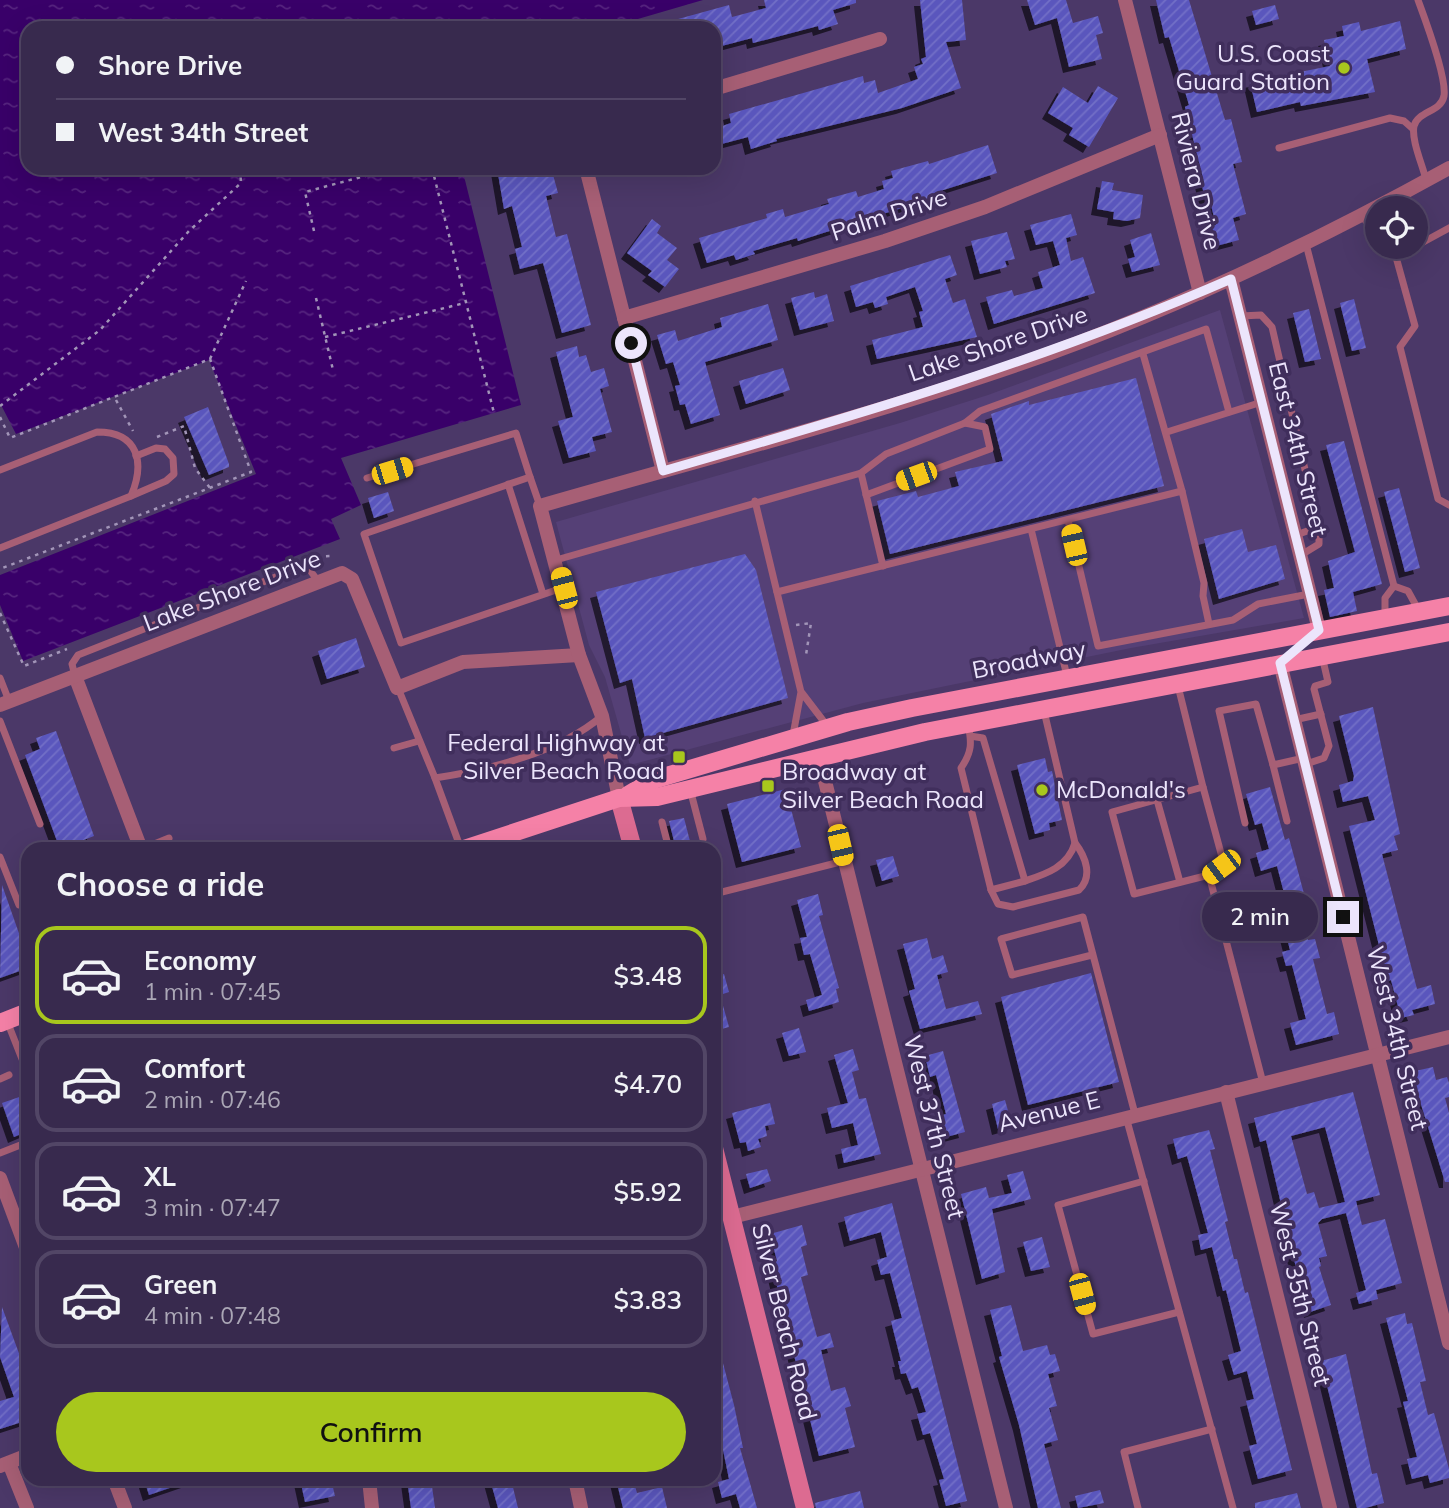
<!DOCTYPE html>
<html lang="en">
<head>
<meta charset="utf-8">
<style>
	:root { --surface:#382a4e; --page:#3f3255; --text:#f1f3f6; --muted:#aba7b6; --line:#524666; --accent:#a8c71d }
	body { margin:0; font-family:Mulish,sans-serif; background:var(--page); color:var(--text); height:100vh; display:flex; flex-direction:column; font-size:26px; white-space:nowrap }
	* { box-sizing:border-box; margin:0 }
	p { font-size:23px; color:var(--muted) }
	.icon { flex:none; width:38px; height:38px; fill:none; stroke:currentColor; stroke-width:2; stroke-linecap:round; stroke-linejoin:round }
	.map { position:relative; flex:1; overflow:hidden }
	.sheet { position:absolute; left:21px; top:842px; width:700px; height:644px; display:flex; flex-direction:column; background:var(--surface); border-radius:21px; box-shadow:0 7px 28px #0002,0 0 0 2px var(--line) }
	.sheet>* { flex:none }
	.hud { position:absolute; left:21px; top:21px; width:700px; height:154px; border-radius:21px; box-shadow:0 7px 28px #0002,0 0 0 2px var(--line); display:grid; align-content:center; height:154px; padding:0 35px; background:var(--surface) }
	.fabs { position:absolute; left:1365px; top:196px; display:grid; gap:14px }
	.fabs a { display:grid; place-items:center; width:63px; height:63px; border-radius:50%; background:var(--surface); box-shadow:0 7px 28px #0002,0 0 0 2px var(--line); font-size:35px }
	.end { position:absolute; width:32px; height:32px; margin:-16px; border:9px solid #ece5fc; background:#111; box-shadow:0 0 0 4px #111 }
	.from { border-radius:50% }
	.bubble { position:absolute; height:49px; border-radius:24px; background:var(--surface); box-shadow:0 7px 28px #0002,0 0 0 2px var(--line); font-size:23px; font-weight:600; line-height:49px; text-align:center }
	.car { position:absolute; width:21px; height:42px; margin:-21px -10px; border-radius:9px; box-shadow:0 0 5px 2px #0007; background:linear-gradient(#f5c518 24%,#345 0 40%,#f5c518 0 76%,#345 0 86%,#f5c518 0) }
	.hud b { display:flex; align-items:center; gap:24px; height:66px; font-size:26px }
	.hud b+b { border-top:2px solid var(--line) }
	.hud i { width:18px; height:18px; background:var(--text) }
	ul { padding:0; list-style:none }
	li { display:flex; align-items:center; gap:21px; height:98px; margin:0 14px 10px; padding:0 21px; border:4px solid var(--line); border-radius:21px }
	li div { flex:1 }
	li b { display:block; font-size:26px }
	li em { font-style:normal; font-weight:600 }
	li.selected { border-color:var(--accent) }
	li>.icon { width:63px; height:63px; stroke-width:1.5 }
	h2 { padding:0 35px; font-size:32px; line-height:84px }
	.cta { display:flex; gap:14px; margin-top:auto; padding:14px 35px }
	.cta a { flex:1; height:80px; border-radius:42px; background:var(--accent); color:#111; font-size:28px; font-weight:600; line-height:80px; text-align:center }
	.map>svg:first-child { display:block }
	.built { fill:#554076 }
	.water { fill:url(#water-ripples) }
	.building { fill:url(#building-hatch); fill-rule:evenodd; filter:url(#shadow) }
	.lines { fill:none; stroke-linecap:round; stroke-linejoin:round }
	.path { stroke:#a295b8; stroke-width:2.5; stroke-dasharray:3.5 5; stroke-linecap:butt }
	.lane { stroke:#a75f75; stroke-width:7 }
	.street { stroke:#a75f75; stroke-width:14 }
	.secondary { stroke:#dc6b91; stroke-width:18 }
	.primary { stroke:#f581a7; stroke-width:18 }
	.route { stroke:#ece5fc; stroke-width:9 }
	.poi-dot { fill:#a8c71d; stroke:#402e5c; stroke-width:2.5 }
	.labels { text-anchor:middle; stroke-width:7; stroke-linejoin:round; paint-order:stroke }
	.poi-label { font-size:24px; fill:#ece5fc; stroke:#402e5c; text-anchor:end }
	.street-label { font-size:24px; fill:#ece5fc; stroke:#402e5c }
</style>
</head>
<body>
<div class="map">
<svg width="1449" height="1508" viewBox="0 0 1449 1508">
	<defs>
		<pattern id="water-ripples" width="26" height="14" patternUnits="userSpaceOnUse" patternTransform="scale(1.75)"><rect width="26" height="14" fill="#390069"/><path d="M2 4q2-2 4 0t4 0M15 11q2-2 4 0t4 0" fill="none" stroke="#56257f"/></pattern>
		<pattern id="building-hatch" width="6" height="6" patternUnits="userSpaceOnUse" patternTransform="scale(1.75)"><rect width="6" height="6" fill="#5a57bd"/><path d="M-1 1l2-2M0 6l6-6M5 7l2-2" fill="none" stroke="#726fc7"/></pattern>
		<filter id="shadow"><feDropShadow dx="-6" dy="6" stdDeviation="0" flood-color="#0009"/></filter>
	</defs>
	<rect width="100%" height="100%" fill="#4b3868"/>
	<path class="built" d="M1220,310L1304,618L1131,648L863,703L630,765L605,677L589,645L556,522L900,423L988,395Z"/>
	<path class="water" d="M0,0H703L607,28H28V168H462L521,405L341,458L361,505L331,519L340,539L23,661L0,605V575L256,474L209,360L16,434L0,403Z"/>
	<g class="building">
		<path d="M764,0H856V3L833,10L838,24L819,30L818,26L753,43L752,38L714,48V28H660V24L729,5L732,17L766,8Z"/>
		<path d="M920,0H962L966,40L946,42L961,88L902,108L776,139L777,141L751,149L748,137L714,146V129L731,123L729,114L863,76L864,83L875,80L878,93L918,79L914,67L923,64L921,59L926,57Z"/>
		<path d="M1027,0H1066L1073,23L1098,16L1103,33L1096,35L1102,59L1069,67L1057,18L1035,25Z"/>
		<path d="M1156,0H1189L1225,120L1231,119L1242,162L1233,164L1246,214L1233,218L1239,240L1216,246L1212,226L1216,225L1210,201L1206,202L1201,182H1204L1185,107L1189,105L1169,37L1165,38Z"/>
		<path d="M1275,5L1279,19L1256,25L1252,11Z"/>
		<path d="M1400,21L1406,49L1367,59L1375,92L1301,106L1300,102L1257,112L1250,82L1330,66L1324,40L1344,36L1342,26L1359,22L1361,31Z"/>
		<path d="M1098,86L1118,98L1089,147L1069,135L1073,128L1048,113L1063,87L1088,103Z"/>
		<path d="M988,145L997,173L937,192L938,196L908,206L798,241L797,238L753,251L755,254L736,260L734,255L707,263L699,238L767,218L766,214L783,209L785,217L829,204L827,199L856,191L858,197L884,189L882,181L893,178L891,171L928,161L929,164Z"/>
		<path d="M497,168H534L536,175L552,171L558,193L546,196L556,237L567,234L591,325L562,333L543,263L520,269L515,249L522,247L512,206L504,209Z"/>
		<path d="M1102,181L1114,183L1112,190L1143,195L1140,218L1127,221L1113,219L1114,212L1097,209Z"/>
		<path d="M1071,214L1077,235L1066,238L1071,261L1083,257L1095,293L994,324L986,297L1012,290L1014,296L1043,288L1038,272L1060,265L1053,241L1036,245L1030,225Z"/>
		<path d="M652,219L661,226L657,233L677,248L667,260L679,269L665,287L648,275L652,271L627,253Z"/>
		<path d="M1007,232L1015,259L1005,261L1007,267L980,274L971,241Z"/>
		<path d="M1151,233L1160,265L1132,272L1128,259L1135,257L1130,240Z"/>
		<path d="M950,255L957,275L945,279L953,303L965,299L977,337L877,359L872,340L923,327L919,312L923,311L915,287L886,297L888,304L875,308L873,302L856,307L850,286Z"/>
		<path d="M814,292L815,298L827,294L834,321L800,330L791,298Z"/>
		<path d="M1354,299L1366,348L1352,351L1340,303Z"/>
		<path d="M768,304L778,340L705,362L720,415L691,424L685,404L680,405L675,386L680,385L673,362L666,364L657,335L675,330L678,341L722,327L720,318Z"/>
		<path d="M1309,309L1321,359L1305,362L1293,313Z"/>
		<path d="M577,346L579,357L586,355L591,372L604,368L609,386L600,389L612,432L592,437L596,451L569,458L558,421L573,417L556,352Z"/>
		<path d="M783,368L790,390L746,404L739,381Z"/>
		<path d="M1136,378L1164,486L890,554L877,501L916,491L918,497L959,486L955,472L1003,461L991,414L1029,401V405Z"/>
		<path d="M208,407L229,464V467L209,475L184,417Z"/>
		<path d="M1344,441L1382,584L1353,592L1357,611L1330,617L1324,590L1334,588L1328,561L1355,552L1326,445Z"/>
		<path d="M1399,488L1420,568L1405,572L1384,492Z"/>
		<path d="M388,492L394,511L374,518L368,498Z"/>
		<path d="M1242,529L1248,552L1276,545L1285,579L1219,599L1204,539Z"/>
		<path d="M745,554L756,570L788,698L645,738L632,679L620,683L596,592Z"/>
		<path d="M356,638L365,667L327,679L318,651Z"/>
		<path d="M1373,707L1400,834L1394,836L1398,850L1382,854L1417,989L1431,985L1435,1004L1412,1010L1414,1015L1401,1018L1391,980L1388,981L1349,826L1375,820L1368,796L1343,802L1339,785L1353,781L1354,776L1339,716Z"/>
		<path d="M56,731L94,836L60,849L25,755L40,749L36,738Z"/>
		<path d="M1045,758L1048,772L1052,771L1062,820L1049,823L1050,830L1035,834L1017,765Z"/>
		<path d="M1270,787L1285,840L1289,838L1310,916L1302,918L1308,940L1315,939L1320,958L1313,959L1327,1014L1334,1012L1339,1034L1296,1045L1290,1023L1306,1019L1292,965L1286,966L1282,952L1290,950L1281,915L1273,917L1268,897L1284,893L1277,866L1261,871L1256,853L1269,849L1262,823L1255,825L1246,794Z"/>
		<path d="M790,788L795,807L791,809L801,847L742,862L727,804Z"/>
		<path d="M684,818L692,849H676L669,821Z"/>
		<path d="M893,856L899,876L882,881L876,860Z"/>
		<path d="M2,885L28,959V968L0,978Z"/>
		<path d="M818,894L823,915L819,916L839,988L836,989L839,1002L809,1011L806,1000L822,995L810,954L804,955L800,938L807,937L797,900Z"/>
		<path d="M927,938L932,959L943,955L948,972L937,975L946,1009L978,1001L982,1014L920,1029L909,991L915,989L903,944Z"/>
		<path d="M1091,973L1119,1082L1028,1105L1001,997Z"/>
		<path d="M724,974L729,992L720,995L729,1027L714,1031V977Z"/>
		<path d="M799,1028L806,1052L789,1056L782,1033Z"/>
		<path d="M853,1049L859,1070L852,1072L859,1099L866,1098L881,1154L844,1163L841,1149L858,1145L853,1123L832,1128L827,1108L848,1103L834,1055Z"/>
		<path d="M943,1051L965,1132L946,1137L940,1116L946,1114L936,1075L930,1077L925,1056Z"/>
		<path d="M1433,1067L1436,1080L1447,1077L1449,1083V1097L1445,1098L1449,1113V1182H1445L1411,1072Z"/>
		<path d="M1353,1092L1380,1195L1356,1201L1362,1225L1385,1219L1402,1283L1376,1290L1378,1299L1359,1304L1356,1293L1366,1290L1346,1213L1322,1219L1318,1223L1327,1256L1319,1258L1321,1266L1319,1267L1331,1305L1310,1312L1297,1272L1266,1140L1260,1142L1254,1118ZM1325,1127L1345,1202L1319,1208L1314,1192L1307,1194L1291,1136Z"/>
		<path d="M28,1094V1131L14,1137L2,1103Z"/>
		<path d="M1005,1100L1012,1125L998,1129L992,1104Z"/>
		<path d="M770,1103L775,1124L765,1126L767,1136L758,1139L761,1147L748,1151L746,1142L740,1143L732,1113Z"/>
		<path d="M1209,1130L1215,1149L1210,1150L1228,1221L1225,1222L1234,1259H1237L1245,1293L1248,1292L1292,1470L1258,1479L1249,1446L1257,1444L1246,1401L1254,1399L1247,1371L1234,1375L1228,1355L1241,1351L1226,1290L1223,1291L1212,1247L1201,1250L1198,1235L1208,1233L1187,1156L1178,1159L1173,1139Z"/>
		<path d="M767,1169L771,1181L750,1188L746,1174Z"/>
		<path d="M1023,1171L1031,1199L992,1209L1005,1272L982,1279L961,1194L986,1187L989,1198L1012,1193L1007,1175Z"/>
		<path d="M892,1203L967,1501L946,1506L939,1480L944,1479L930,1433L923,1435L917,1414L926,1412L918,1387L912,1389L906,1373L901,1374L898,1361H901L891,1321L902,1318L890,1273L881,1275L877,1260L887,1257L881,1232L850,1241L844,1217Z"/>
		<path d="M802,1225L807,1245L801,1247L808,1275L801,1277L817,1337L830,1333L834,1347L821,1350L831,1391L845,1387L851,1406L845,1408L855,1447L819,1456L771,1262L777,1261L770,1234Z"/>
		<path d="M1042,1237L1050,1267L1031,1271L1023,1242Z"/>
		<path d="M1011,1305L1023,1351L1047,1345L1050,1355L1055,1354L1060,1371L1048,1374L1057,1406L1049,1408L1058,1440L1044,1444L1061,1508H1038L1019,1425L999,1357L1002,1356L990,1310Z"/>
		<path d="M2,1307L28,1378V1420L0,1429V1401L14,1397L0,1357Z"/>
		<path d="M1405,1313L1407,1324L1412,1323L1426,1381L1420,1382L1428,1415L1434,1413L1449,1469V1478L1430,1483L1428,1475L1412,1479L1407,1459L1417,1457L1403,1402L1408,1401L1386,1318Z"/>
		<path d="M714,1344H718L734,1405L743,1448H740L757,1508H740L736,1494L722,1498L718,1482L729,1479L714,1406Z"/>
		<path d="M1346,1354L1372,1474L1377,1473L1384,1503L1365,1508H1357L1321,1361Z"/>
		<path d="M144,1479H190V1481L149,1495Z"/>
		<path d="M300,1479H331L335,1496L305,1502Z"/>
		<path d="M407,1479H431L435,1508H411Z"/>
		<path d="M490,1479H511L518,1508H498Z"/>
		<path d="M616,1479H633L637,1493L662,1487L667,1508H623Z"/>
		<path d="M1100,1490L1104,1503L1078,1508L1075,1496Z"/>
		<path d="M860,1491L864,1508H816L815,1503Z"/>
		<path d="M1297,1493L1301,1508H1255V1503Z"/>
	</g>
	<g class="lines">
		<g class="path">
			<path d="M432,168L494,413"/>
			<path d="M314,231L305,192L395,168"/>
			<path d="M316,298L333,370"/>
			<path d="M325,337L465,303"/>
			<path d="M210,359L246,281"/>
			<path d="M116,400L133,431"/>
			<path d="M0,406L100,330L189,231L241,183L240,168"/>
			<path d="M0,417L10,438L210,359L251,472L0,569"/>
			<path d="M157,437L184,426L195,468L210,488"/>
			<path d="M309,557L330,556"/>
			<path d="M0,613L24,666L67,649"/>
			<path d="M796,625L811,623L806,655"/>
		</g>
		<g class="lane">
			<path d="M1418,0C1425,19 1447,77 1444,96C1441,112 1418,111 1414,126C1411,140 1423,166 1426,180"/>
			<path d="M1279,148L1390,118L1404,121L1413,129"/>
			<path d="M1362,216L1377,235"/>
			<path d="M1306,244L1394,586"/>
			<path d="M1416,246L1449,228"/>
			<path d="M1387,247L1396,257L1415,326L1400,347L1438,499L1449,505"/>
			<path d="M1396,257L1415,247"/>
			<path d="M1241,316L1261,315L1272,327L1319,530V544L1301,555"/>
			<path d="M1143,354L1182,491"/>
			<path d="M1167,432L1262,402"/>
			<path d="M0,470L97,432C139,432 145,463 131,496L0,548"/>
			<path d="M861,473L886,454L965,423L980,411L1206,329L1229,412"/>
			<path d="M530,477L540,506"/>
			<path d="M367,478L516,433L530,477L364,534L401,643L562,588"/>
			<path d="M508,484L543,594"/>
			<path d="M866,495L990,449L985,427L965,423"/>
			<path d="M131,496L166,481L174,474L173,458L165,449L156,448L136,456"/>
			<path d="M755,501L801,692L793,735"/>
			<path d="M1068,520L1098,646L1233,620L1258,604L1309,594"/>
			<path d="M1031,529L1067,676"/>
			<path d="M1296,535L1310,530L1315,514"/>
			<path d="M556,560L861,473L883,566"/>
			<path d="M777,592L1182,491L1204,583L1203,596L1209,624"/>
			<path d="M1385,617V598L1394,586L1408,591L1419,611"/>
			<path d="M75,676L72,664L78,655L301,567L309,569L318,581"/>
			<path d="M0,678L9,701"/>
			<path d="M1178,686L1203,787"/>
			<path d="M398,688L435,778"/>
			<path d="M802,693L828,727"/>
			<path d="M1294,720L1321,714"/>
			<path d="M0,721L40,824"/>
			<path d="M968,724C972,743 972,752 961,768L991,890L1025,881L983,738L970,736"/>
			<path d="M394,748L419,741"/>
			<path d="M1306,764L1324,758L1329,746L1314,689L1315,686L1328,682L1322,656"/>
			<path d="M1273,765L1287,821"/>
			<path d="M690,789L703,839"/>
			<path d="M1157,800L1180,882"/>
			<path d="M662,822L669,849"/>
			<path d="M1245,823L1219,711L1256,704L1273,765L1304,758"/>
			<path d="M142,849L169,838"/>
			<path d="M461,849L435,778C489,770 560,752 602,716"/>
			<path d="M0,857L19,905"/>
			<path d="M1209,875L1221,867L1222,857L1203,787L1112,812L1134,894L1209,875L1263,1083"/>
			<path d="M1025,881C1046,874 1068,867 1075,843L1044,711"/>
			<path d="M991,890L998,904L1013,907L1079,890C1093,877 1086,857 1075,843"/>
			<path d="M714,894L844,861"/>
			<path d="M1092,955L1012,975L1001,939L1083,917L1135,1114"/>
			<path d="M7,1021L22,1059L28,1056"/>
			<path d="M0,1079L9,1075"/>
			<path d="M1126,1117L1233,1508"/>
			<path d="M0,1153L28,1142"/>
			<path d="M1144,1181L1058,1205L1093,1334L1179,1312"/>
			<path d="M1138,1508L1124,1452L1212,1429"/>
		</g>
		<g class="street">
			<path d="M1125,0L1200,293"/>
			<path d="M714,89L880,39"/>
			<path d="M586,168L663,471"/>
			<path d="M1231,279L1319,630"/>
			<path d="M624,318L885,241L985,207L1160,135"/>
			<path d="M1280,663L1449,1343"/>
			<path d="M75,676L141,849"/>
			<path d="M0,705L342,573L352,579L397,688L463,662L579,655"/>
			<path d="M819,757L1006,1508"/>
			<path d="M619,798L602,716L579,655L540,506C699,460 860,419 1017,365C1167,313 1310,245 1449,168"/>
			<path d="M1226,1092L1330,1508"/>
			<path d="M0,1178L28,1253"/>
			<path d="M732,1217L1449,1037"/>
			<path d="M9,1463L27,1508"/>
			<path d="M0,1466L28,1455"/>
			<path d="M114,1479L125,1508"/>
			<path d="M369,1479L372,1508"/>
			<path d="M575,1479L581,1508"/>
		</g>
		<g class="secondary">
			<path d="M619,798L633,849"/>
			<path d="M714,1148L805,1508"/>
		</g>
		<g class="primary">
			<path d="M628,795L653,780L848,722L912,708L1449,606"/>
			<path d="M464,849L619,798L657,797L925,732L1449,632"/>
			<path d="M0,1023L28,1012"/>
		</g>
	</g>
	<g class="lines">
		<path class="route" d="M631,343L663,471C858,415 1045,360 1231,279L1319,630L1280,663L1343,917"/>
	</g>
	<g class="poi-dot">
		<circle cx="1344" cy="68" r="7"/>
		<rect x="672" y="750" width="14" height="14" rx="3.5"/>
		<rect x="761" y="779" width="14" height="14" rx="3.5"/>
		<circle cx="1042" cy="790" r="7"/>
	</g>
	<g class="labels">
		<g class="poi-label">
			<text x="1330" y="62">U.S. Coast<tspan x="1330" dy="28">Guard Station</tspan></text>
			<text x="665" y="751">Federal Highway at<tspan x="665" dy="28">Silver Beach Road</tspan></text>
			<text x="782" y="780" text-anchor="start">Broadway at<tspan x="782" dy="28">Silver Beach Road</tspan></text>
			<text x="1056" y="798" text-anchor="start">McDonald's</text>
		</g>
		<g class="street-label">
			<text transform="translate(1196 181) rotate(76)" y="8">Riviera Drive</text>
			<text transform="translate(889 215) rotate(-18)" y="8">Palm Drive</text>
			<text transform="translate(998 344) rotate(-19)" y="8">Lake Shore Drive</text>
			<text transform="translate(1298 449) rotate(76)" y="8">East 34th Street</text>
			<text transform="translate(232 591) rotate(-21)" y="8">Lake Shore Drive</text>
			<text transform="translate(1029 660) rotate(-11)" y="8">Broadway</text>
			<text transform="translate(1397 1038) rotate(76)" y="8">West 34th Street</text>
			<text transform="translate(1049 1112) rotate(-14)" y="8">Avenue E</text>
			<text transform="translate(934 1127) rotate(76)" y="8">West 37th Street</text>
			<text transform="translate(1300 1294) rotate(76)" y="8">West 35th Street</text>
			<text transform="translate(784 1322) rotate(76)" y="8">Silver Beach Road</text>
		</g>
	</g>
</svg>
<div class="fabs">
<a><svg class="icon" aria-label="locate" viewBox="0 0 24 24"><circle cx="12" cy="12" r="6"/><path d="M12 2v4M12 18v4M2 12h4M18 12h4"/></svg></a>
</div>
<i class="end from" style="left:631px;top:343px"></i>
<i class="end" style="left:1343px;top:917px"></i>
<div class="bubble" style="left:1202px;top:892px;width:116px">2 min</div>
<i class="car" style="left:392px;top:471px;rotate:73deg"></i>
<i class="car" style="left:916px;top:476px;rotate:250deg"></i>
<i class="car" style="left:1074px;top:545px;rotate:347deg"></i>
<i class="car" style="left:564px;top:588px;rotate:345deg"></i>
<i class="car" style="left:840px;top:845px;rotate:167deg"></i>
<i class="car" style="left:1221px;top:867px;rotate:233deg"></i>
<i class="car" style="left:1082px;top:1294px;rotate:165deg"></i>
<div class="hud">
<b><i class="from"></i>Shore Drive</b>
<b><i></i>West 34th Street</b>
</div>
<section class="sheet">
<h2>Choose a ride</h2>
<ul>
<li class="selected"><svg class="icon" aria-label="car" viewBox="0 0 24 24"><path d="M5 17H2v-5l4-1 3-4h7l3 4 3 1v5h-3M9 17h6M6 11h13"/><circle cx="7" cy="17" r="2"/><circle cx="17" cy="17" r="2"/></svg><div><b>Economy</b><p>1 min · 07:45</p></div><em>$3.48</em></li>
<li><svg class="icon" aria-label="car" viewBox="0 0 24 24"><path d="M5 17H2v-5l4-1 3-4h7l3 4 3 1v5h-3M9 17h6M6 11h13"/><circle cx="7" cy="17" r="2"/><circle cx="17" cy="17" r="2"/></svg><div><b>Comfort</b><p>2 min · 07:46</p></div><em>$4.70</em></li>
<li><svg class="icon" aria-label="car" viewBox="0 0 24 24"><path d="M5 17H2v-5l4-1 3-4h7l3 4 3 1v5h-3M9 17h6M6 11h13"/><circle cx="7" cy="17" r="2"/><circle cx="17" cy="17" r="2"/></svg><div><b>XL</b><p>3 min · 07:47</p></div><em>$5.92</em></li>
<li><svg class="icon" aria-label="car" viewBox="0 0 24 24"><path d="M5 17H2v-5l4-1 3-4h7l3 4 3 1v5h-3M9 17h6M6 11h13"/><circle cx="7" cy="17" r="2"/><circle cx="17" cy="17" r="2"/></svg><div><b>Green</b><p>4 min · 07:48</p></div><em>$3.83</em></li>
</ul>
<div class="cta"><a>Confirm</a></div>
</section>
</div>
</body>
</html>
